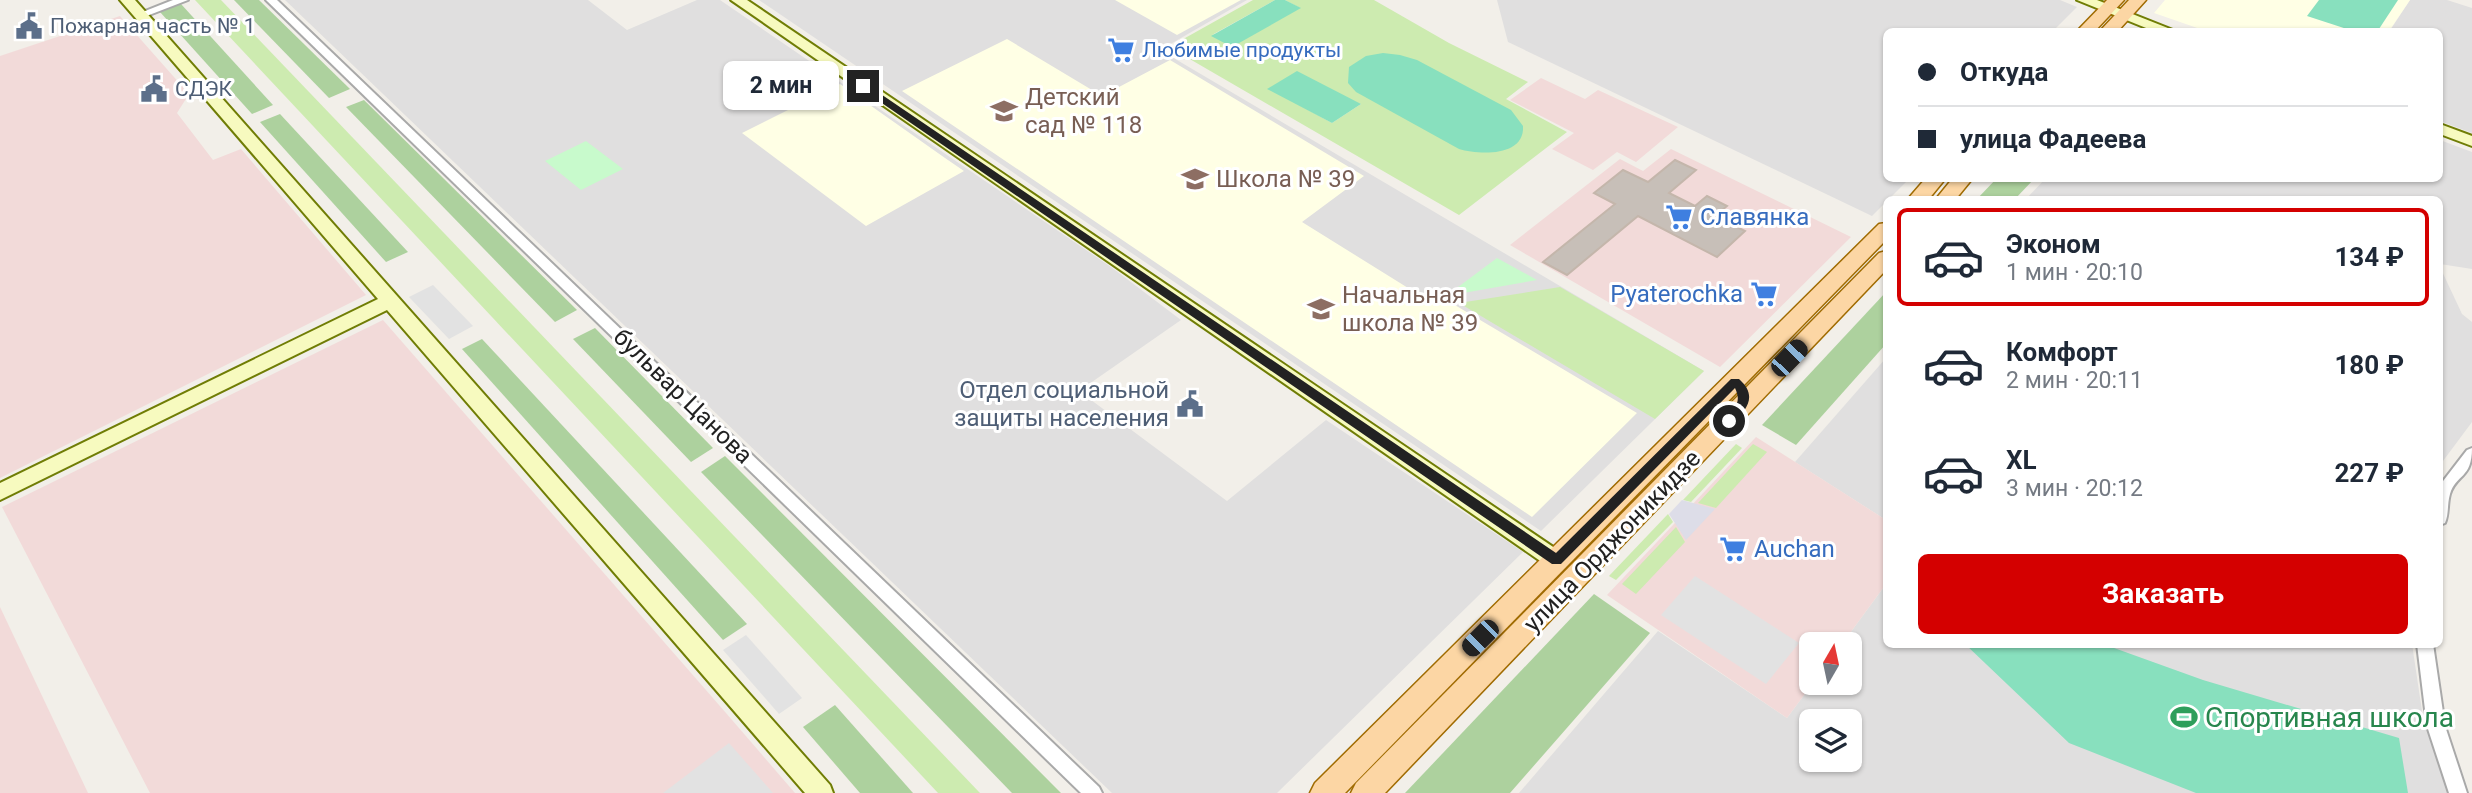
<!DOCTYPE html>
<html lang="ru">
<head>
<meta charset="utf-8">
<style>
	:root { --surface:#fff; --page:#f6f6f7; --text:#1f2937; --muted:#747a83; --line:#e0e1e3; --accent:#d40000 }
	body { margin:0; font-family:Roboto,sans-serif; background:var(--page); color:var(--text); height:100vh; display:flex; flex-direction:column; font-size:26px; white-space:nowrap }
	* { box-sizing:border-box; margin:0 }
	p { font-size:23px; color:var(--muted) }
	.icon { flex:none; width:38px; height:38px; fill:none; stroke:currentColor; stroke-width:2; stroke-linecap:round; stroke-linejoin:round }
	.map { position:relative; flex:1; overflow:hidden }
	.drawer { position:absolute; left:1883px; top:196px; width:560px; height:452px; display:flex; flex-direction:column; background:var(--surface); border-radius:10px; box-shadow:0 2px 5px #0004 }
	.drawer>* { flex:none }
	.banner { position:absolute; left:1883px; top:28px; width:560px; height:154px; border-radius:10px; box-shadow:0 2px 5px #0004; display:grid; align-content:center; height:154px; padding:0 35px; background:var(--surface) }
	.needle { width:46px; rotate:9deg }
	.controls { position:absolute; left:1799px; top:632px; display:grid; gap:14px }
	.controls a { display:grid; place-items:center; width:63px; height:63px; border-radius:10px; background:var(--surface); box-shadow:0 2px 5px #0004; font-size:35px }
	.end { position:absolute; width:32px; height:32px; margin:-16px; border:9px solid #222; background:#fff; box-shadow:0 0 0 4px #fff }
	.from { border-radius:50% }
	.bubble { position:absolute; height:49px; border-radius:10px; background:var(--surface); box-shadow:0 2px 5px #0004; font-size:23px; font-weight:700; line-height:49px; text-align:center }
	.car { position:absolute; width:21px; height:42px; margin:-21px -10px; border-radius:9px; box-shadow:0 0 5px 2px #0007; background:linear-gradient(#222 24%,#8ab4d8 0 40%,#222 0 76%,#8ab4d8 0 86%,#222 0) }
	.banner b { display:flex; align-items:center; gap:24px; height:66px; font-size:26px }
	.banner b+b { border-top:2px solid var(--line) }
	.banner i { width:18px; height:18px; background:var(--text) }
	ul { padding:12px 0 0; list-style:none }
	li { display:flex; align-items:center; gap:21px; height:98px; margin:0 14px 10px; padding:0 21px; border:4px solid transparent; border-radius:10px }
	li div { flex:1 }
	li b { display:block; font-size:26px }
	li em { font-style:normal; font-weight:700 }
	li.current { border-color:var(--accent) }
	li>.icon { width:63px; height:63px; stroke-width:1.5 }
	.primary-button { display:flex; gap:14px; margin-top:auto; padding:14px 35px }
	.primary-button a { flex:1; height:80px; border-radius:10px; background:var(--accent); color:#fff; font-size:28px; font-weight:700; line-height:80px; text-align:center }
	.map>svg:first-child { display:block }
	.residential { fill:#e0dfdf; fill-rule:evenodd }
	.commercial { fill:#f2dad9 }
	.education { fill:#ffffe5 }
	.grass { fill:#cdebb0; fill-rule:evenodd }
	.forest { fill:#add19e }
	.park { fill:#c8facc }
	.pitch { fill:#88e0be }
	.parking { fill:#e2e2e2 }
	.plaza { fill:#dddde8 }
	.building { fill:#c7bfb8; stroke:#c4b6ab; stroke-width:2 }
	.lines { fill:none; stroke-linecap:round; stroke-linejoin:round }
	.street-casing { stroke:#a9a9a9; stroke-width:4 }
	.secondary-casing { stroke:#707d05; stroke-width:4 }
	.primary-casing { stroke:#a06b00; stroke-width:3 }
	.street { fill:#fff; fill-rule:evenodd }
	.secondary { fill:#f7fabf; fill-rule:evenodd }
	.primary { fill:#fcd6a4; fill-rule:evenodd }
	.route { fill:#222 }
	.labels { text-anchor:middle; stroke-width:6; stroke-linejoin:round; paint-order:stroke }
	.far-service-label { font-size:21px; fill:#4e5e75; stroke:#fff; text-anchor:start }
	.far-shop-label { font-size:21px; fill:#366cbe; stroke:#fff; text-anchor:start }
	.education-label { font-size:24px; fill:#785e54; stroke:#fff; text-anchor:start }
	.shop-label { font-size:24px; fill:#366cbe; stroke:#fff; text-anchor:start }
	.service-label { font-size:24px; fill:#4e5e75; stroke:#fff; text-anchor:end }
	.street-label { font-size:24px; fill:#222; stroke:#fff }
	.near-leisure-label { font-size:28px; fill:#27864d; stroke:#fff; text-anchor:start }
</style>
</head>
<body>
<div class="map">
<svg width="2472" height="793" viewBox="0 0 2472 793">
	<rect width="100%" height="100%" fill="#f2efe9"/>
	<g class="residential">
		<path d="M285,0H588L627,30L697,0H720L1111,267L1181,320L1079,391L1227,501L1326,420L1523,552L1277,793H1112Z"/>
		<path d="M759,0H1247L1160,50L1704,371L1541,531Z"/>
		<path d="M1497,0H2060L2077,7L2053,31L1886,32V178L1909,179L1872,216L1508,42Z"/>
		<path d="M2410,0H2447L2472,8V133L2440,121V32H2389Z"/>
		<path d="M2440,140L2472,152V269L2440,264V200L2026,199L2045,179L2440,178Z"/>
		<path d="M2440,267L2462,314L2472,322V422L2440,465Z"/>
		<path d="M1886,358V520L1795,462Z"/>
		<path d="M1886,584V644H2412L2422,711L2448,793H1519L1658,631L1787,718L1813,683L1850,682V644H1842ZM1811,721H1850V760H1811Z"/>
	</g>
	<g class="commercial">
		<path d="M120,16L189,94L177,113L213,160L241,149L366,295L0,478V56Z"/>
		<path d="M1541,78L1585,99L1598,90L1678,127L1636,162L1617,152L1593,170L1552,149L1574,133L1510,100Z"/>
		<path d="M1671,149L1851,237L1720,367L1510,245L1620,159L1643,171Z"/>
		<path d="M383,320L726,713L795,793H150L2,507Z"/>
		<path d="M1756,437L1886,520V584L1842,644H1811L1813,683L1787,718L1607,595Z"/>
		<path d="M0,607L88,793H0Z"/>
	</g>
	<g class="education">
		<path d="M1115,0H1241L1177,35Z"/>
		<path d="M2165,0H2410L2389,31H2206L2154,13Z"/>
		<path d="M1007,39L1102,96L1170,60L1364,176L1302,222L1429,301L1438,295L1637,413L1532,517L902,91Z"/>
		<path d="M840,84L945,158L964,171L866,226L742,133Z"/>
	</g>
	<g class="grass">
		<path d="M195,0H221L980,793H938Z"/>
		<path d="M1253,0H1275L1212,35L1300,8L1285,0H1374L1449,43L1528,82L1506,99L1567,132L1459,215L1169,47ZM1268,88L1361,104L1332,123Z"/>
		<path d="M1560,287L1704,371L1655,419L1459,303Z"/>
		<path d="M1736,444L1742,448L1691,502L1683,500Z"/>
		<path d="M1753,444L1767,452L1716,508L1698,503Z"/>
		<path d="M1668,514L1673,522L1616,580L1609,576Z"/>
		<path d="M1676,527L1685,542L1636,594L1622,584Z"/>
	</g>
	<g class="forest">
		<path d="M234,0H259L350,89L329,98Z"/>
		<path d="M181,4L273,105L252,114L160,12Z"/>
		<path d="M364,100L577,310L555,322L346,107Z"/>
		<path d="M280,114L408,252L386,262L260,122Z"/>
		<path d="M1997,178H2034V179L2015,199H1977Z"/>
		<path d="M1886,292V344L1796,445L1762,425Z"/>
		<path d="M595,328L713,448L691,462L573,339Z"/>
		<path d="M482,339L747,624L723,640L462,349Z"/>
		<path d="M725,456L1061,793H1012L701,472Z"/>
		<path d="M1594,594L1650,633L1510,793H1405Z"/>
		<path d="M835,705L913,793H860L803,727Z"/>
	</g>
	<g class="park">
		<path d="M586,141L623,169L581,190L545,161Z"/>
		<path d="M1497,258L1537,280L1446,296Z"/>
	</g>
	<g class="pitch">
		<path d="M1275,0H1285L1301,8L1232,47L1211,36Z"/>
		<path d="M2319,0H2398L2377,32L2353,31L2307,16Z"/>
		<path d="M1383,53L1400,55L1417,60L1511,110L1523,126C1525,157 1479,155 1459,149L1356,92L1348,83L1349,67L1366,56Z"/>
		<path d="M1297,71L1361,104L1332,123L1267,89Z"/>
		<path d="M1965,644H2103L2203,680L2399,738L2408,793H2196L2069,743Z"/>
	</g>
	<g class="parking">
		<path d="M433,285L473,326L449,339L409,297Z"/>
		<path d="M1695,576L1799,643L1766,684L1661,615Z"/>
		<path d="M746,635L802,698L779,714L723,650Z"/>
		<path d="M729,743L773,793H663Z"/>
	</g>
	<path class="plaza" d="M1682,500L1715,509L1686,540L1669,514Z"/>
	<path class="building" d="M1675,160L1696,170L1669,193L1695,206L1707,196L1727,206L1715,216L1745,231L1717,257L1638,216L1567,275L1543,262L1615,204L1594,193L1623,170L1648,182Z"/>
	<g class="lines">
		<defs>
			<g id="street">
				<path d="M173,0H188L144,17L140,18L135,15Z"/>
				<path d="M266,0H277L1099,787L1102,793H1081Z"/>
				<path d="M2472,448C2472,479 2456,474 2450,494C2447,504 2449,514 2445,523L2440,525V485L2467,450Z"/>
				<path d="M2417,644H2433L2445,726L2467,793H2449L2427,726Z"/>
			</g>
			<g id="secondary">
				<path d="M120,0H135L830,785L833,793H805L387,310L0,500V483L378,299Z"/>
				<path d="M731,0H747L1565,555L1568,561L1565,567L1557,570L1549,567Z"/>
				<path d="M2077,0H2097L2178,32H2156Z"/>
				<path d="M2440,124L2472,136V146L2440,134Z"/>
			</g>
			<g id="primary">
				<path d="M2107,0H2124L2094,32H2076Z"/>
				<path d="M2129,0H2146L2117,32H2099Z"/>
				<path d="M1926,178H1946L1928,200H1907Z"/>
				<path d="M1953,178H1973L1955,200H1935Z"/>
				<path d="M1886,223V240L1345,793H1310L1315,783L1879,224Z"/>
				<path d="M1886,251V270L1385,793H1351L1356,783L1879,253Z"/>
			</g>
		</defs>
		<use href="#street" class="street-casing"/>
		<use href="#secondary" class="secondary-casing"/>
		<use href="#primary" class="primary-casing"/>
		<use href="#street" class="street"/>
		<use href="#secondary" class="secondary"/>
		<use href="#primary" class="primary"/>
	</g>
	<path class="route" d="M860,84H866L1556,553L1731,379H1739C1758,396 1747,409 1733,424H1725V417C1735,407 1742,403 1735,388L1561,564H1552L860,88Z"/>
	<defs>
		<symbol id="civic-bare" viewBox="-9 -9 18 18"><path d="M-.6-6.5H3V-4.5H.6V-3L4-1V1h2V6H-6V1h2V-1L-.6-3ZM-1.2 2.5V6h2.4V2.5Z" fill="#5c6f8a" stroke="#fff" stroke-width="2.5" paint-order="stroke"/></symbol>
		<symbol id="supermarket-bare" viewBox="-9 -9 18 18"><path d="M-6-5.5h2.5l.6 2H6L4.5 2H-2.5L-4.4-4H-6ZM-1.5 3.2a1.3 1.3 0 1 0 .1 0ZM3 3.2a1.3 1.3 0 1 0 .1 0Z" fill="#3f7fe0" stroke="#fff" stroke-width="2.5" paint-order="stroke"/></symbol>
		<symbol id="school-bare" viewBox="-9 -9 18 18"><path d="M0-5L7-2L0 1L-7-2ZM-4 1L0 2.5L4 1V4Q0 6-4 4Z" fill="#8d6e63" stroke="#fff" stroke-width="2.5" paint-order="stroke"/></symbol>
		<symbol id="stadium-bare" viewBox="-9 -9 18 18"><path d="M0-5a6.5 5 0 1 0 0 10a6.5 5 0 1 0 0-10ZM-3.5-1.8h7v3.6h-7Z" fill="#2e9e5b" stroke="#fff" stroke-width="2.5" paint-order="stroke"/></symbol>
	</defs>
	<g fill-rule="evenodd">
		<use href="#civic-bare" x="10" y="7" width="38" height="38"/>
		<use href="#supermarket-bare" x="1102" y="31" width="38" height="38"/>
		<use href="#civic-bare" x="135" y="70" width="38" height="38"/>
		<use href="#school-bare" x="985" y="92" width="38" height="38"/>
		<use href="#school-bare" x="1176" y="160" width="38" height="38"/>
		<use href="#supermarket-bare" x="1660" y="198" width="38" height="38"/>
		<use href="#supermarket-bare" x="1745" y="275" width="38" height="38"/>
		<use href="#school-bare" x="1302" y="290" width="38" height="38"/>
		<use href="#civic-bare" x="1171" y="385" width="38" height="38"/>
		<use href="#supermarket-bare" x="1714" y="530" width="38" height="38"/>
		<use href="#stadium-bare" x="2165" y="698" width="38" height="38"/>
	</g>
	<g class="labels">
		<g class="far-service-label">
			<text x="50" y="33">Пожарная часть № 1</text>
			<text x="175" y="96">СДЭК</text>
		</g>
		<g class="far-shop-label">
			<text x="1142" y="57">Любимые продукты</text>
		</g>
		<g class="education-label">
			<text x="1025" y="105">Детский<tspan x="1025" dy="28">сад № 118</tspan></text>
			<text x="1216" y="187">Школа № 39</text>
			<text x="1342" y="303">Начальная<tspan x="1342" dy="28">школа № 39</tspan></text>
		</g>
		<g class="shop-label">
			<text x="1700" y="225">Славянка</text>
			<text x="1743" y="302" text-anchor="end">Pyaterochka</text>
			<text x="1754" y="557">Auchan</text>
		</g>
		<g class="service-label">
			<text x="1169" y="398">Отдел социальной<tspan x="1169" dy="28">защиты населения</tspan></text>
		</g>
		<g class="street-label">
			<text transform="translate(683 396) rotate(44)" y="8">бульвар Цанова</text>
			<text transform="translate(1612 541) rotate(-46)" y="8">улица Орджоникидзе</text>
		</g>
		<g class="near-leisure-label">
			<text x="2205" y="727">Спортивная школа</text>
		</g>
	</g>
</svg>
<div class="controls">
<a><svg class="needle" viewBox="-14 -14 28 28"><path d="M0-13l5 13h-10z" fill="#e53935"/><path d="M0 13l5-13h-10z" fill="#747a83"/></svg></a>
<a><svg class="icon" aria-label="layers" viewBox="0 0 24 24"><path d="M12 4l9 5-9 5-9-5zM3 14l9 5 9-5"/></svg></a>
</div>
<i class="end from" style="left:1729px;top:421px"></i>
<i class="end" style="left:863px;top:86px"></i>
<div class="bubble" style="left:723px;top:61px;width:116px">2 мин</div>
<i class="car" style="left:1789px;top:358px;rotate:44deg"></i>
<i class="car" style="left:1480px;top:638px;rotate:225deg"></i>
<div class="banner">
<b><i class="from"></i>Откуда</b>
<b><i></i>улица Фадеева</b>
</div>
<section class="drawer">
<ul>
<li class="current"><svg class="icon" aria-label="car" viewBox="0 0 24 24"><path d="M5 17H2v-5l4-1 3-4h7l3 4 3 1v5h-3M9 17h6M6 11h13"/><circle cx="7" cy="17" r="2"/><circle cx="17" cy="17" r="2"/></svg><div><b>Эконом</b><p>1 мин · 20:10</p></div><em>134 ₽</em></li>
<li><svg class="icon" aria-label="car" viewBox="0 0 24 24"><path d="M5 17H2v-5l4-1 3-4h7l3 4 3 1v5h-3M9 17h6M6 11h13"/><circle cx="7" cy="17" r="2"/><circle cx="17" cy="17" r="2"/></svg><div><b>Комфорт</b><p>2 мин · 20:11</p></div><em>180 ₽</em></li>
<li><svg class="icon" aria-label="car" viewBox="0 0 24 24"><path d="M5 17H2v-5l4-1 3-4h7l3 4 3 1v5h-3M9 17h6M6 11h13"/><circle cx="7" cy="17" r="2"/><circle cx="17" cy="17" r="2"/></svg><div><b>XL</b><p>3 мин · 20:12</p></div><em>227 ₽</em></li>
</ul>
<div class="primary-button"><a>Заказать</a></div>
</section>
</div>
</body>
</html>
